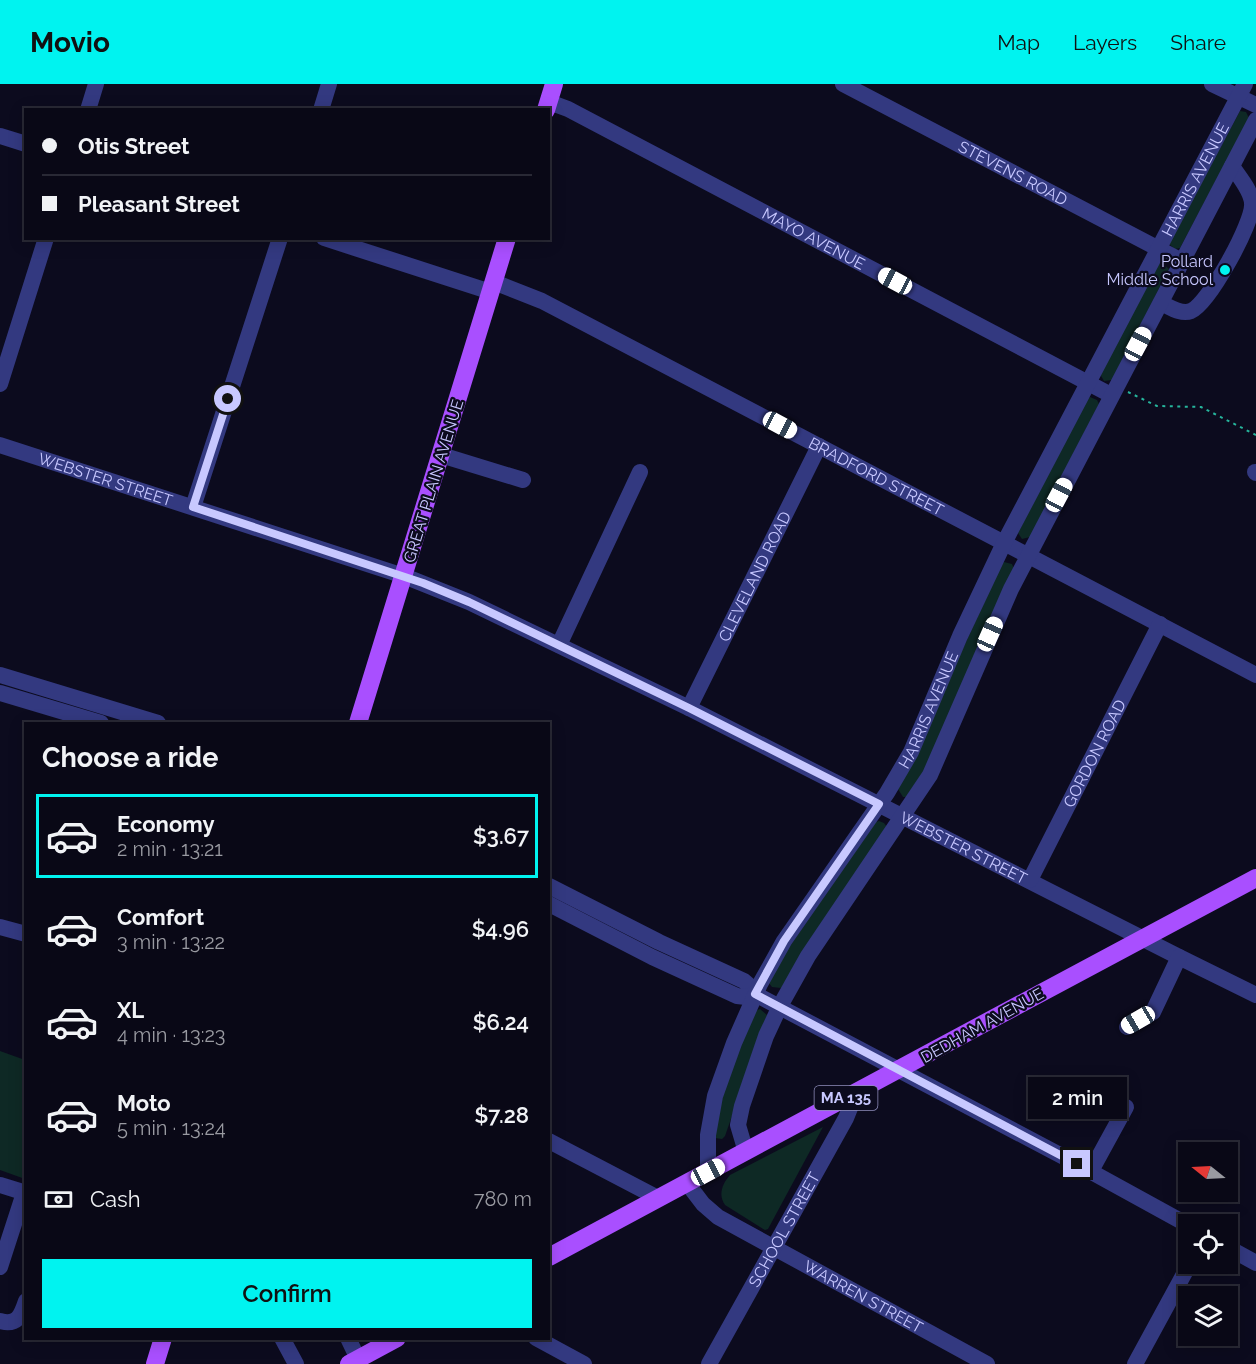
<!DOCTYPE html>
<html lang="en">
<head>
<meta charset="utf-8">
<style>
	:root { --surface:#090816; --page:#12111f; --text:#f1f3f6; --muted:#999aa1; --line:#292935; --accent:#00f3f0 }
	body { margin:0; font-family:Raleway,sans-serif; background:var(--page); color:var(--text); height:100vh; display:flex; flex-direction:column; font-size:22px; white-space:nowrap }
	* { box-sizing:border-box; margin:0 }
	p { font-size:20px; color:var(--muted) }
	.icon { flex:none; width:33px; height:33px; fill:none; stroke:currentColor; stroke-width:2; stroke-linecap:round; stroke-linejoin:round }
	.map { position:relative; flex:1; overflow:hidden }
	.sheet { position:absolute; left:24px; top:638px; width:526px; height:618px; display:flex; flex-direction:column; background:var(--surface); border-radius:0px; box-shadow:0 3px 15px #0003,0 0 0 2px var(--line) }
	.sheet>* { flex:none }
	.banner { position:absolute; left:24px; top:24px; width:526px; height:132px; border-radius:0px; box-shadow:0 3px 15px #0003,0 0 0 2px var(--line); display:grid; align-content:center; height:132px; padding:0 18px; background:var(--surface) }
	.needle { width:39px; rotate:288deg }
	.controls { position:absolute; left:1178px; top:1058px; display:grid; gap:12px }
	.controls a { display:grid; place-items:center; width:60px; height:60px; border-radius:0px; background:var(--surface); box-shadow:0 3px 15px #0003,0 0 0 2px var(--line); font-size:30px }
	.end { position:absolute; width:27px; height:27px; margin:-14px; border:8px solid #c8c8ff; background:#111; box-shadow:0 0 0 3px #111 }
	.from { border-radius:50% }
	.bubble { position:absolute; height:42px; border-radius:0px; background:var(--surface); box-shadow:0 3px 15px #0003,0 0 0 2px var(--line); font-size:20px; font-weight:600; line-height:42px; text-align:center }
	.car { position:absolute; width:18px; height:36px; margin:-18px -9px; border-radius:8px; box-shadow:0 0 4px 2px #0007; background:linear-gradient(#fff 24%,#345 0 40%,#fff 0 76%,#345 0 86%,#fff 0) }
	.banner b { display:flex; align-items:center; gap:21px; height:57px; font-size:22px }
	.banner b+b { border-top:2px solid var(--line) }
	.banner i { width:15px; height:15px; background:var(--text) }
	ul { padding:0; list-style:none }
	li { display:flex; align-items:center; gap:18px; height:84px; margin:0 12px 9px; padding:0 6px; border:3px solid transparent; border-radius:0px }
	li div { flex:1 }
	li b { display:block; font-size:22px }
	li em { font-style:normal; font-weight:600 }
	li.on { border-color:var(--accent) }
	li>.icon { width:54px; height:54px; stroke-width:1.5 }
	h2 { padding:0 18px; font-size:27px; line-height:72px }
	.pay { display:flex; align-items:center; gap:15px; height:66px; padding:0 18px; font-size:22px }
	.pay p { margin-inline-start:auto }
	.action { display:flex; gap:12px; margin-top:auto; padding:12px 18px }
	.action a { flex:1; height:69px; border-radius:0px; background:var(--accent); color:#111; font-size:24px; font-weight:600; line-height:69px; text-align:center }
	header { display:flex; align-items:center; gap:36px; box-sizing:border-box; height:84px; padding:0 30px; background:var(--accent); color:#111 }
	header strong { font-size:28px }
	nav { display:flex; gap:33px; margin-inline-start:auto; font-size:21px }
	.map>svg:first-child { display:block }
	.green { fill:#0e2925 }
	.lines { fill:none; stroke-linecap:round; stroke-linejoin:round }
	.path { stroke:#26b59c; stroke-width:2; stroke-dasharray:3 4.5; stroke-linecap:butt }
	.minor { stroke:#333980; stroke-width:16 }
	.major { stroke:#a94fff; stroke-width:18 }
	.route { stroke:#c8c8ff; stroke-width:8 }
	.poi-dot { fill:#00f3f0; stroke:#0c0b1e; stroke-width:2 }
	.labels { text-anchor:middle; stroke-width:4.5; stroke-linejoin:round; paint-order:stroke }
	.shield { fill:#0c0b1e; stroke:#908fbc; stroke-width:1.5 }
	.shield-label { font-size:15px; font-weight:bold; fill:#c8c8ff }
	.street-label { font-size:16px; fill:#c8c8ff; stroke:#0c0b1e }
	.poi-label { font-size:16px; fill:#c8c8ff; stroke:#0c0b1e; text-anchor:end }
</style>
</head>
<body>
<header>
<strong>Movio</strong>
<nav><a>Map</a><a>Layers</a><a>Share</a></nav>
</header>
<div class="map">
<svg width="1256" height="1280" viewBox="0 0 1256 1280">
	<rect width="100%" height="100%" fill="#0c0b1e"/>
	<g class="green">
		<path d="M1240,27L1246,28L1249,34L1180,164L1175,165L1169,160Z"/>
		<path d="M1162,179L1169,185L1112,296L1104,297L1100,290L1159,180Z"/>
		<path d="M1090,313L1097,316L1099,320L1030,453L1022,455L1018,449L1086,316Z"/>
		<path d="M1004,478L1012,480L1014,485L929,679L906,713H903L898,705L1002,480Z"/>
		<path d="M879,737L884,739L887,743L781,904L772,903L769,899L783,872L876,738Z"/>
		<path d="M760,925L767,931L725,1052L722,1055L715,1054C715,1012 739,965 755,927Z"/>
		<path d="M0,967L25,976V1095L0,1086Z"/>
		<path d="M823,1043L768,1145L765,1146L725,1121C718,1111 722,1100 730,1091Z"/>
	</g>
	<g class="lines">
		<path class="path" d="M1128,308L1157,322L1201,323L1256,351"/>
		<g class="minor">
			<path id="s1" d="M843,0L1182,177"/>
			<path d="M1212,0L1256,21"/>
			<path id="s2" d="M549,18L568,25L1111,311"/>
			<path d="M88,26L96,0"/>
			<path d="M321,26L329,0"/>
			<path d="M0,52L26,60"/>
			<path d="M324,154L491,208"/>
			<path id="s3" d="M494,198L542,217L1256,591"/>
			<path d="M1161,219C1170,223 1181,231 1191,227C1209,219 1254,138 1252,119C1251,106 1239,93 1232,82"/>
			<path d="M0,300L46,154"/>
			<path id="s4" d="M0,361L404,492L469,518L689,624L1179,873L1256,911"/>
			<path d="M441,371L523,396"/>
			<path d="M1255,388L1256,389"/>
			<path d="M193,423L280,154"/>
			<path d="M559,561L640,388"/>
			<path d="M0,591L158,639"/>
			<path d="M0,609L101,639"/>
			<path id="s5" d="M689,624L819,362"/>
			<path id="s6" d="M1030,796L1160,540"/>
			<path d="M549,802L659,858L744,897L751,903L755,910L1077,1080L1188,1141"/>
			<path d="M549,820L652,873L737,912L746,913L755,910"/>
			<path d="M0,843L26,850"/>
			<path d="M1127,943L1153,928L1179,873"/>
			<path d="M549,1057L658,1114"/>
			<path d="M746,1068L738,1041L742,1022L766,952L780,922L808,872L930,691L1011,505L1256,36"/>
			<path d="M1091,1087L1126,1023"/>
			<path id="s7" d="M708,1088V1051L715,1012L734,959L760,900L784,857L887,709L911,668L960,552L1004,459L1245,0"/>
			<path id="s8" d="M687,1099L703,1120L718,1133L987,1280"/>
			<path d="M0,1101L26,1109"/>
			<path d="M1227,1163L1256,1179"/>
			<path d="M0,1183L24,1109"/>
			<path d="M0,1237C17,1242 21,1232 26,1217"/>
			<path d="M282,1254L296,1280"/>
			<path d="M348,1254L358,1275"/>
			<path d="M536,1254L584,1280"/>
			<path id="s9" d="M709,1280L846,1034L856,1009"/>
			<path d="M1135,1280L1190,1179"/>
		</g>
		<g class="major">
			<path d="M546,26L554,0"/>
			<path d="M358,639L507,154"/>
			<path d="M549,1173C785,1046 1020,920 1256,794"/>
			<path d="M155,1280L163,1254"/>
			<path d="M349,1280L397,1254"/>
		</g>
	</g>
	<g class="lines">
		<path class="route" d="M228,315L193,423L423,499L469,518L689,624L879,720L784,857L755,910L1077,1080"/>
	</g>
	<circle class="poi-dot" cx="1225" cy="186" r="6"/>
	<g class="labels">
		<rect class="shield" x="814.5" y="1002" width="63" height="24" rx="4.5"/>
		<g class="shield-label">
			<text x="846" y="1019">MA 135</text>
		</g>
		<g class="street-label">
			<text dy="6" stroke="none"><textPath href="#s1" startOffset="192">STEVENS ROAD</textPath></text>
			<text dy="6" stroke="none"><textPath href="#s7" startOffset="1114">HARRIS AVENUE</textPath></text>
			<text dy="6" stroke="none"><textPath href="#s2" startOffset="298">MAYO AVENUE</textPath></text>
			<text dy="6" stroke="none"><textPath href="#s3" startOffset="429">BRADFORD STREET</textPath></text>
			<text dy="6" stroke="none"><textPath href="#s4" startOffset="111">WEBSTER STREET</textPath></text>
			<text transform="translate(433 397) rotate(-73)" y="6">GREAT PLAIN AVENUE</text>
			<text dy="6" stroke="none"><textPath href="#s5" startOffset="147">CLEVELAND ROAD</textPath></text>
			<text dy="6" stroke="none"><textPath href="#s7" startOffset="520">HARRIS AVENUE</textPath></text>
			<text dy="6" stroke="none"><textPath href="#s6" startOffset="142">GORDON ROAD</textPath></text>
			<text dy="6" stroke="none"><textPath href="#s4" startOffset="1047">WEBSTER STREET</textPath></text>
			<text transform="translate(982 941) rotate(-29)" y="6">DEDHAM AVENUE</text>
			<text dy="6" stroke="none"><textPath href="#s9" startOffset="154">SCHOOL STREET</textPath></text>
			<text dy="6" stroke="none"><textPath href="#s8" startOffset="212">WARREN STREET</textPath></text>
		</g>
		<g class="poi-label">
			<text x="1213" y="183">Pollard<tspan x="1213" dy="18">Middle School</tspan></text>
		</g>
	</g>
</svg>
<div class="controls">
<a><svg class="needle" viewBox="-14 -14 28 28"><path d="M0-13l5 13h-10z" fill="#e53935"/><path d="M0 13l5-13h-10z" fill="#999aa1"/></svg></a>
<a><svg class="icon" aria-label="locate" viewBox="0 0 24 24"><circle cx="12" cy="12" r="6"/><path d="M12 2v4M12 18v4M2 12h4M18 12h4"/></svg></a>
<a><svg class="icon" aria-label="layers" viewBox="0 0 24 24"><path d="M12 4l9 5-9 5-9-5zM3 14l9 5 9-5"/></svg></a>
</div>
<i class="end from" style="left:228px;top:315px"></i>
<i class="end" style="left:1077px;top:1080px"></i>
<div class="bubble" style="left:1028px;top:993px;width:99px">2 min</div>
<i class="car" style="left:895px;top:197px;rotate:298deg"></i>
<i class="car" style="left:1138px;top:260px;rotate:28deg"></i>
<i class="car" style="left:780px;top:341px;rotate:118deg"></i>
<i class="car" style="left:1059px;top:411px;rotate:28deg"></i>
<i class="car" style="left:990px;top:550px;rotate:24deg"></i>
<i class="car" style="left:1138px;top:936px;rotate:240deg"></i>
<i class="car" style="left:708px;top:1088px;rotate:62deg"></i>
<div class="banner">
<b><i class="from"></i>Otis Street</b>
<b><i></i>Pleasant Street</b>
</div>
<section class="sheet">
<h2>Choose a ride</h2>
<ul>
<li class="on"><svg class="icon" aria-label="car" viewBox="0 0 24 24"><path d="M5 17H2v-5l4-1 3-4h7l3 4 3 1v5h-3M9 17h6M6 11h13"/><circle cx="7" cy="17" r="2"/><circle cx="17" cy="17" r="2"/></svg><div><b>Economy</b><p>2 min · 13:21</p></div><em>$3.67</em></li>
<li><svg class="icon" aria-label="car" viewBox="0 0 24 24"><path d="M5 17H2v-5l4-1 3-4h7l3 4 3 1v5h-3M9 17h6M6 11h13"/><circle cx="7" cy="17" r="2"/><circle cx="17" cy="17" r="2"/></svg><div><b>Comfort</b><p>3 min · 13:22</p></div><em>$4.96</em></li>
<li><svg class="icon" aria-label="car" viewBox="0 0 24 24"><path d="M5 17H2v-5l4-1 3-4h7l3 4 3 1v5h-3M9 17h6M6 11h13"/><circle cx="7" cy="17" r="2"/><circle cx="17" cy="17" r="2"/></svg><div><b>XL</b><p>4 min · 13:23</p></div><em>$6.24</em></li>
<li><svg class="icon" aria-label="car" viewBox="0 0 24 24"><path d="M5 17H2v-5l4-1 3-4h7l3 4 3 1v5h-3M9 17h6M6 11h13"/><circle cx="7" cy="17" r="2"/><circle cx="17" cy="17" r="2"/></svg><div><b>Moto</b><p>5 min · 13:24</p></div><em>$7.28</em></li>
</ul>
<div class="pay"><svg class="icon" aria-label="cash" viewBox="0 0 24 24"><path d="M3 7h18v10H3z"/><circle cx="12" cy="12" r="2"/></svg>Cash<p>780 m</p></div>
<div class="action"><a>Confirm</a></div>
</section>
</div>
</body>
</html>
